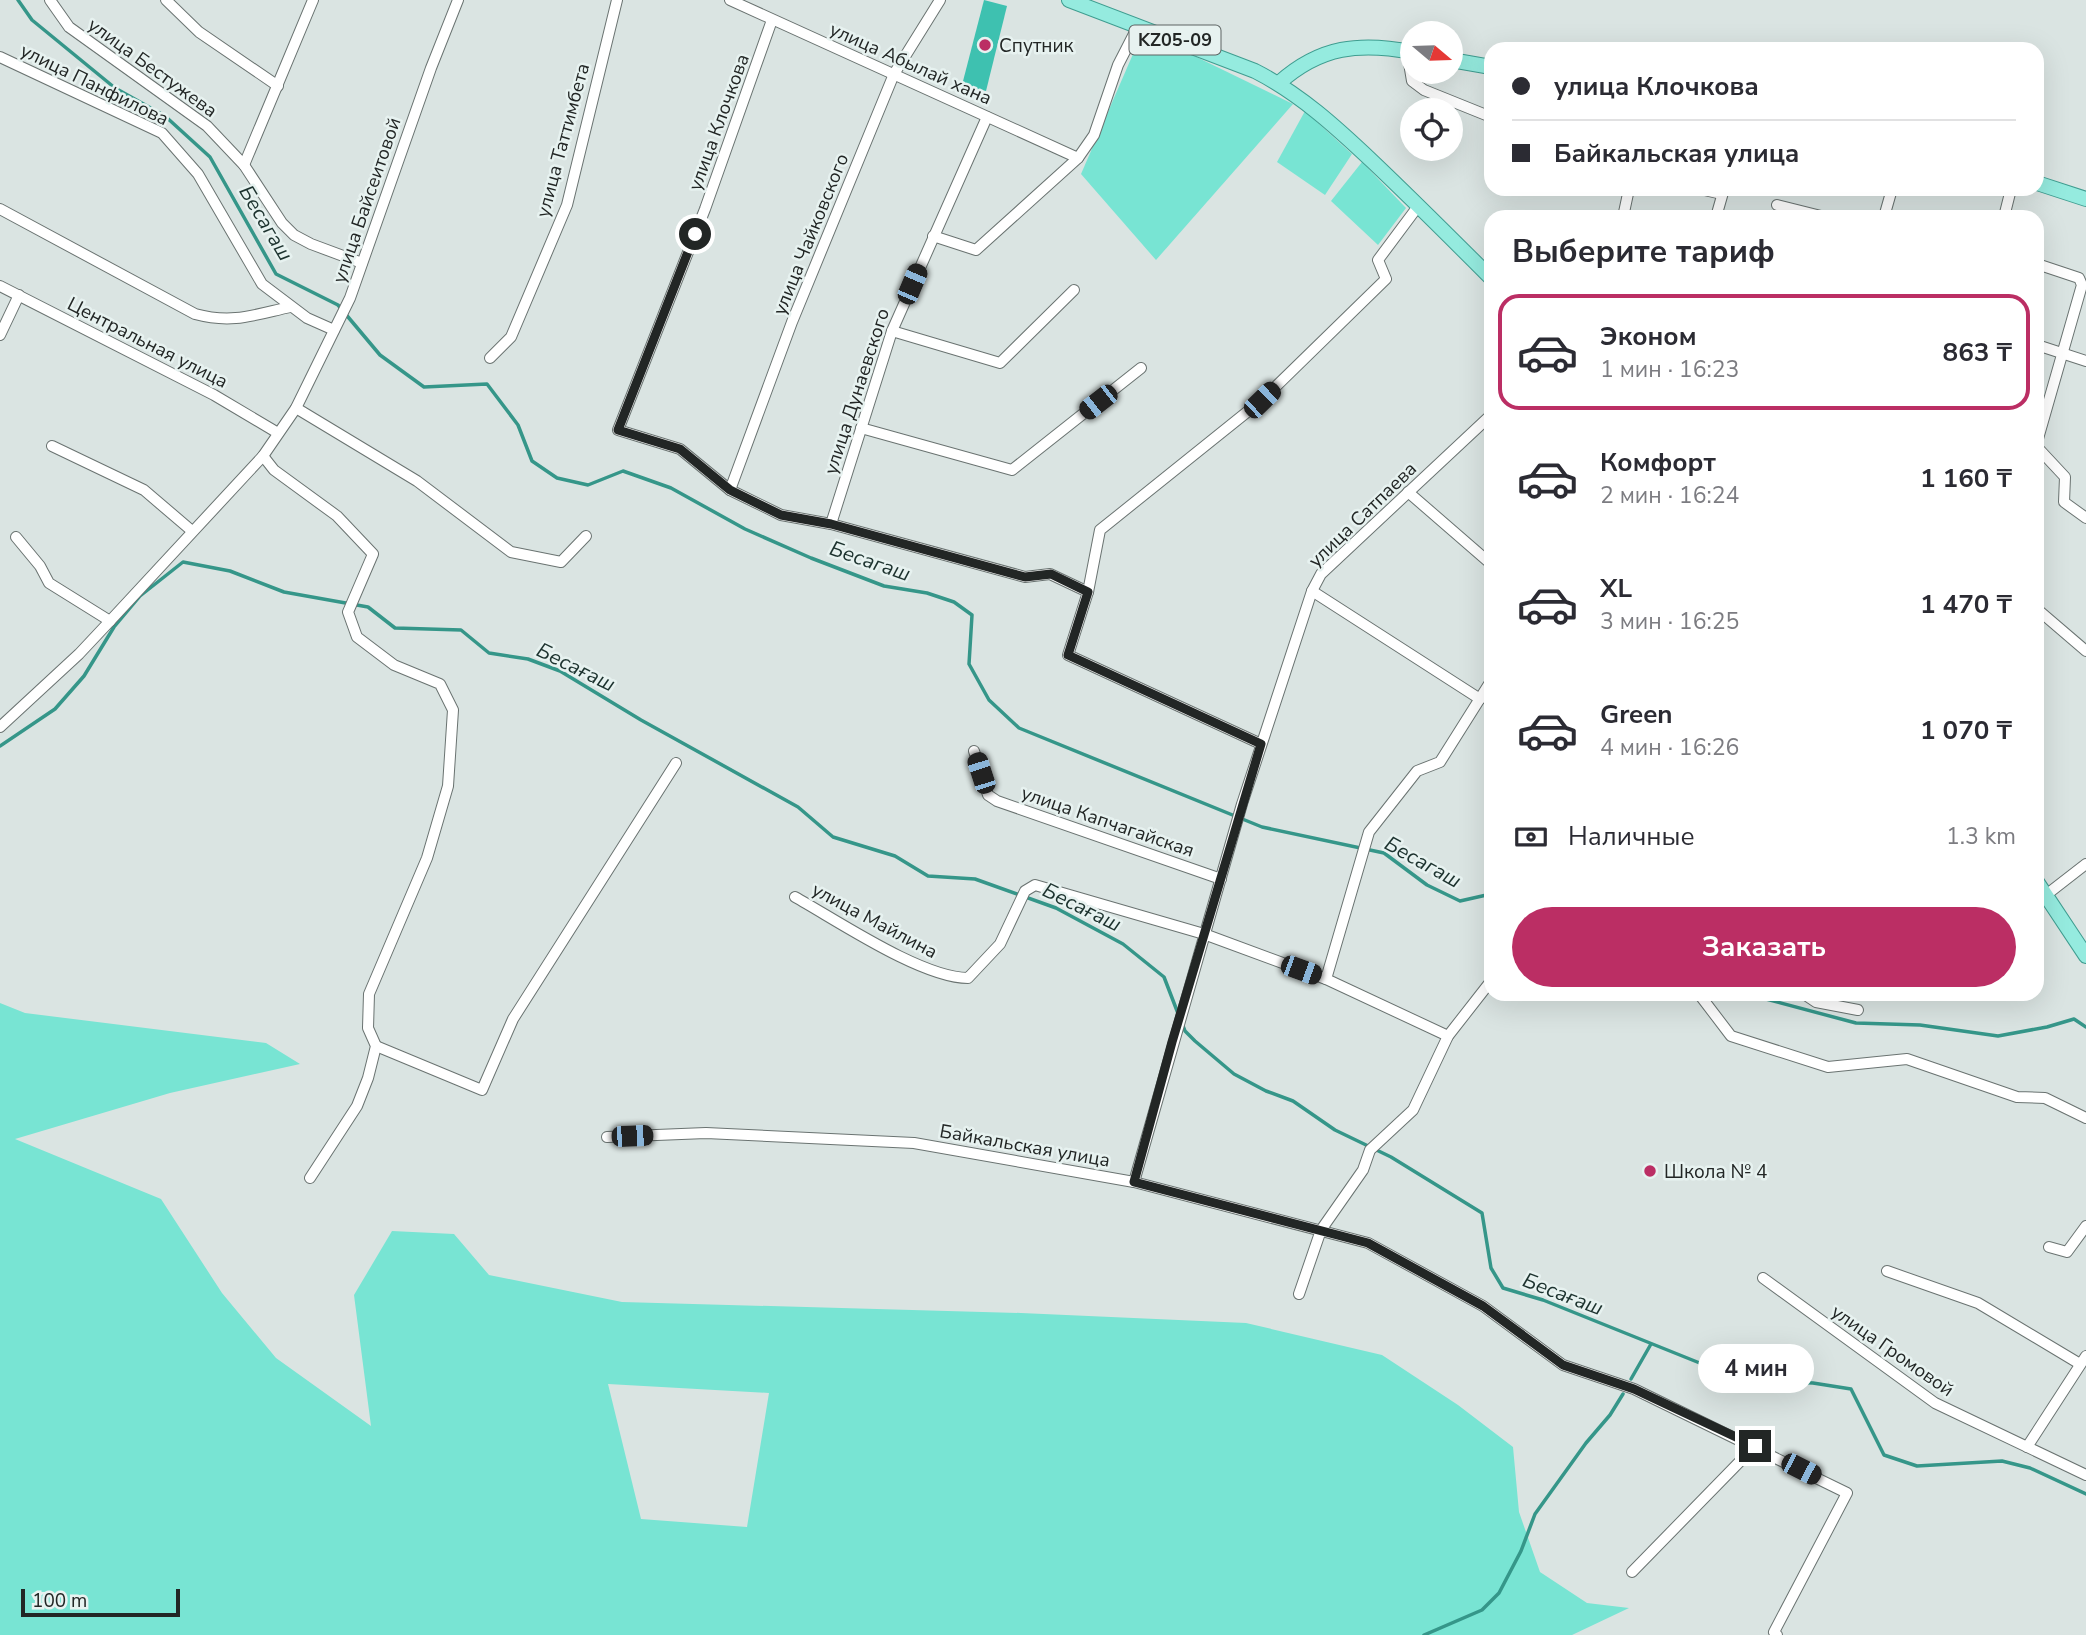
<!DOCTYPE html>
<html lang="ru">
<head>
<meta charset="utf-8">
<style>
	:root { --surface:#fff; --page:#f7f7f7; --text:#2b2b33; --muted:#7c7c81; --line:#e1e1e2; --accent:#bb2e64 }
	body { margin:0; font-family:"Nunito Sans",sans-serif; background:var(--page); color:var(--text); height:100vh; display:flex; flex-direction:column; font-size:26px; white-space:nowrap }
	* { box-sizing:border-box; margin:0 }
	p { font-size:23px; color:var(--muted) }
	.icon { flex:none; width:38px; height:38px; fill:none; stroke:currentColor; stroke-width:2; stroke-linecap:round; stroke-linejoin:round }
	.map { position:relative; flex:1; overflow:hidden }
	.panel { position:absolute; left:1484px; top:210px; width:560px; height:791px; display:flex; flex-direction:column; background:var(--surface); border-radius:21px; box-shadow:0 7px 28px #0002 }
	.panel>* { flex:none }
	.banner { position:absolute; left:1484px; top:42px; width:560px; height:154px; border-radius:21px; box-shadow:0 7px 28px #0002; display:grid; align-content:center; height:154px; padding:0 28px; background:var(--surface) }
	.needle { width:46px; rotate:109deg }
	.buttons { position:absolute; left:1400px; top:21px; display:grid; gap:14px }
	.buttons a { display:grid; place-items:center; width:63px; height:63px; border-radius:50%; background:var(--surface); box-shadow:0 7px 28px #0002; font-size:35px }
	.scale { position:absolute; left:21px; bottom:18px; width:159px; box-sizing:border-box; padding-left:7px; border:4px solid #222625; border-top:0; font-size:19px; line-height:24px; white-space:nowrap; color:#222625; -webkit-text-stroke:5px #e7f2f0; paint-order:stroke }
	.end { position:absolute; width:32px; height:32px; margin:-16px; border:9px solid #222625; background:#fff; box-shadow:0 0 0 4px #fff }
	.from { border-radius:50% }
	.bubble { position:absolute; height:49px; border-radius:24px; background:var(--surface); box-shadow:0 7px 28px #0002; font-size:23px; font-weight:700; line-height:49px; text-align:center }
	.car { position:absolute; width:21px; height:42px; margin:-21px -10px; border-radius:9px; box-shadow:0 0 5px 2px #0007; background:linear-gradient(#222 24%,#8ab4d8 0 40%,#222 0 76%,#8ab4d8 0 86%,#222 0) }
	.banner b { display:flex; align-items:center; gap:24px; height:66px; font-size:26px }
	.banner b+b { border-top:2px solid var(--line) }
	.banner i { width:18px; height:18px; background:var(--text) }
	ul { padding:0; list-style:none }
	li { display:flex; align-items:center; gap:21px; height:116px; margin:0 14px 10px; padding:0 14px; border:4px solid transparent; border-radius:21px }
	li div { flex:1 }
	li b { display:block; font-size:26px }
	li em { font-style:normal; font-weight:700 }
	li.on { border-color:var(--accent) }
	li>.icon { width:63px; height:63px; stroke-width:1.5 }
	h2 { padding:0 28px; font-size:32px; line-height:84px }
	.pay { display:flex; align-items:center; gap:18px; height:77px; padding:0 28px; font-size:26px }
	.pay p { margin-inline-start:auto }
	.cta { display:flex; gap:14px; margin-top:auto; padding:14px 28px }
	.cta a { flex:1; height:80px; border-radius:42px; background:var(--accent); color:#fff; font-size:28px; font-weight:700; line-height:80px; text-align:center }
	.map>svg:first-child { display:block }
	.green { fill:#78e4d3; fill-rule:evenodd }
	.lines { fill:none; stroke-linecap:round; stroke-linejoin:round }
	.stream { stroke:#359689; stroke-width:3.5 }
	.building { fill:#3ec1b0 }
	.minor-casing { stroke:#6a7371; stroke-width:12 }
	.major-casing { stroke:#3f9d90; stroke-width:16 }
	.minor { stroke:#fff; stroke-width:10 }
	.major { stroke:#95ebdf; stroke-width:14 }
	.route { stroke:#222625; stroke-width:9 }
	.poi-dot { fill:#bb2e64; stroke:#e7f2f0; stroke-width:2.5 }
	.labels { text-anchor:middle; stroke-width:5; stroke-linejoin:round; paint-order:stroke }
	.shield { fill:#e7f2f0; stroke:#5d6362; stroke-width:2 }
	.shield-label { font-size:18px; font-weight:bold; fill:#222625 }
	.poi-label { font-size:19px; fill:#222625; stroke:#e7f2f0; text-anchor:start }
	.street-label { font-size:19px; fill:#222625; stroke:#e7f2f0 }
	.water-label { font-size:21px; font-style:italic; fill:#1c322e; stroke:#e7f2f0 }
</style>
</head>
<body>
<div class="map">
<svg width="2086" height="1635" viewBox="0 0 2086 1635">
	<rect width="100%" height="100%" fill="#dae4e2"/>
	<g class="green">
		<path d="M1143,31L1293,104L1156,260L1081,174Z"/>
		<path d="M1305,111L1352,154L1325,195L1277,162Z"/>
		<path d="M1362,162L1406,208L1378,245L1331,201Z"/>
		<path d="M0,1003L25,1013L266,1043L300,1064L170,1093L15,1139L161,1199L222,1293L276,1358L371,1426L354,1295L392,1231L454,1234L489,1275L622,1302L1021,1313L1246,1323L1382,1355L1458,1405L1513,1447L1519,1512L1540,1572L1587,1603L1629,1608L1572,1635H0ZM608,1384L769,1393L747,1527L641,1519Z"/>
	</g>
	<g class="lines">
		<g class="stream">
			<path d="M18,0L32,20L115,88L165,116L210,157L276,274L338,305L380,355L424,387L487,384L518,425L532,461L557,478L588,485L623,471L671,488L745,529L811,558L884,586L927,593L954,602L972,615L969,664L989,700L1019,728L1262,827L1384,853L1427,885L1460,901L1491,894"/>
			<path d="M0,746L55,709L84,676L114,627L140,596L183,562L230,571L284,592L368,607L395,628L461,630L489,653L528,659L560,671L641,720L798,807L833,837L895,856L928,876L975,879L1056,908L1123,944L1164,977L1179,1016"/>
			<path d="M1747,994L1856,1023L1920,1025L1998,1036L2047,1027L2074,1019L2086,1027"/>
			<path d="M1182,1023L1185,1031L1195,1041L1234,1074L1266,1091L1293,1101L1335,1130L1391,1157L1482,1213L1491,1268L1503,1288L1543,1300L1742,1380L1813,1383L1851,1389L1884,1455L1917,1466L2002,1461L2030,1468L2086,1494"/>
			<path d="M1631,1379L1651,1344"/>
			<path d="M1424,1635L1482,1610L1499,1593L1521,1551L1535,1514L1586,1443L1610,1415L1623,1394"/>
		</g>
	</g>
	<path class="building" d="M984,0L1007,6L986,91L962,85Z"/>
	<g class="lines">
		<defs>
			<g id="minor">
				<path d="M50,0L69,27L207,126L244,165L282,223L294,235L311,244L362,263"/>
				<path d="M166,0L199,32L278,86"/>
				<path d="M730,0L1078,158"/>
				<path d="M772,20L705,209L618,430L680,449L730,490L781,515L831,524L1025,577L1050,574L1088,592L1068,655L1261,744"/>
				<path d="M1407,51L1412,81L1424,90L1491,117"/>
				<path d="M0,57L162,133L198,174L262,284L307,318L334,330"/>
				<path d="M244,165L313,0"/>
				<path d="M1700,189L1722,194"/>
				<path d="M1777,205L1825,217"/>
				<path d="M0,209L195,314C232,324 254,315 290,307"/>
				<path d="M1623,217L1629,189"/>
				<path d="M1716,217L1724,189"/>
				<path d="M1884,217L1892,189"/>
				<path d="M2004,217L2011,189"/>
				<path d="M933,236L976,250L1078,158L1094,135L1118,65L1138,26"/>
				<path d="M2037,264L2079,278L2082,285L2037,442"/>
				<path d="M0,286L214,395L278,433"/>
				<path d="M892,331L1000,363L1074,290"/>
				<path d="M0,335L19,295"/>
				<path d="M2037,345L2086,361"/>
				<path d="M490,358L511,337L567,205L617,0"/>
				<path d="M296,408L417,481L511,552L561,562L586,536"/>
				<path d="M861,428L1012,470L1141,368"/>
				<path d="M52,446L144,490L192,531"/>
				<path d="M2037,447L2065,477L2064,502L2086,518"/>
				<path d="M263,456L274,470L337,516L373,554L348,612L357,637L394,665L440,684L453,710L448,786L427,858L369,994L368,1028L376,1046L368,1078L357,1106L310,1178"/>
				<path d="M730,490L792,322L894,74L940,0"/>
				<path d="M1408,492L1491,564"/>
				<path d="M831,524L892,331L987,117"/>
				<path d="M16,537L40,566L49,583L110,621"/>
				<path d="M1312,591L1480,699"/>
				<path d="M1088,592L1100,530L1262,400L1386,279L1378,260L1419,205"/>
				<path d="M2037,609L2086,651"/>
				<path d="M0,727L79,654L110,621L263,456L296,408L350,298L431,68L458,0"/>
				<path d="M974,751L988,795L997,801L1221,879"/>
				<path d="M2046,895L2086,864"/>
				<path d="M795,897C838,921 922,978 968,978L1000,944L1025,891L1035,885L1204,934L1326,979L1448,1036"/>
				<path d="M1326,979L1369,832L1417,771L1440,762L1491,681"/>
				<path d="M1699,994L1731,1036L1828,1067L1907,1059L2017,1097L2045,1098L2086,1118"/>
				<path d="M1804,994L1816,1002L1858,1010"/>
				<path d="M376,1046L482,1090L513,1019L676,763"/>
				<path d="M607,1137L706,1133L914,1143L1134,1182L1368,1243L1483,1306L1563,1365L1634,1389L1847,1493L1774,1632L1777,1635"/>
				<path d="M1134,1182L1242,804L1312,591L1321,574L1491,415"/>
				<path d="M2049,1247L2067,1252L2086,1226"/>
				<path d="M1887,1271L1978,1303L2080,1364"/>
				<path d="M1763,1278L1935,1403L2086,1475"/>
				<path d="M1299,1294L1321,1230L1363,1170L1370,1150L1413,1110L1448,1036L1491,981"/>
				<path d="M2027,1447L2086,1356"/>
				<path d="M1632,1572L1755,1446"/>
			</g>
			<g id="major">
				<path d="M1069,0L1255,71C1300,94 1336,127 1373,162C1413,200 1452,239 1491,278"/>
				<path d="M1451,60L1491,67"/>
				<path d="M1279,83C1320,46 1360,42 1412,52"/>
				<path d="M2037,183L2086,199"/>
				<path d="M2037,882L2086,956"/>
			</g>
		</defs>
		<use href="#minor" class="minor-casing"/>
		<use href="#major" class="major-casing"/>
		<use href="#minor" class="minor"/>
		<use href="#major" class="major"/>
	</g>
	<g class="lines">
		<path class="route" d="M695,234L618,430L680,449L730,490L781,515L831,524L1025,577L1051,574L1088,592L1068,655L1261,744L1172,1042L1134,1182L1368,1243L1483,1306L1563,1365L1634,1389L1755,1446"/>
	</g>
	<g class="poi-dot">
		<circle cx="985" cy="45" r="7"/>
		<circle cx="1650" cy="1171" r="7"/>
	</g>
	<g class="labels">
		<rect class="shield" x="1129.5" y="25.5" width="91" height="29" rx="5"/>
		<g class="shield-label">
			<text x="1175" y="46">KZ05-09</text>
		</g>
		<g class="poi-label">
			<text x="999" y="52">Спутник</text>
			<text x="1664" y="1178">Школа № 4</text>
		</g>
		<g class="street-label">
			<text transform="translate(911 63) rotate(24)" y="7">улица Абылай хана</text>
			<text transform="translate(153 67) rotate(36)" y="7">улица Бестужева</text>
			<text transform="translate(95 84) rotate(26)" y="7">улица Панфилова</text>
			<text transform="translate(718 122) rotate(-70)" y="7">улица Клочкова</text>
			<text transform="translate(562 140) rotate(-75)" y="7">улица Таттимбета</text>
			<text transform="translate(366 200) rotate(-71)" y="7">улица Байсеитовой</text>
			<text transform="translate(810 234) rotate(-68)" y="7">улица Чайковского</text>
			<text transform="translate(148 342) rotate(27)" y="7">Центральная улица</text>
			<text transform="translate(856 391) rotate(-72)" y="7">улица Дунаевского</text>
			<text transform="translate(1362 514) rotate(-44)" y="7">улица Сатпаева</text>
			<text transform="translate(1108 821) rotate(19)" y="7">улица Капчагайская</text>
			<text transform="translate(875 920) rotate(28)" y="7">улица Майлина</text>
			<text transform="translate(1025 1145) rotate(10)" y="7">Байкальская улица</text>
			<text transform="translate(1893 1350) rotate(35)" y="7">улица Громовой</text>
		</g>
		<g class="water-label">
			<text transform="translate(266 223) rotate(59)" y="7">Бесагаш</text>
			<text transform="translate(870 561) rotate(19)" y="7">Бесагаш</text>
			<text transform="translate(576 667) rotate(26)" y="7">Бесағаш</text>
			<text transform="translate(1423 862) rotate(29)" y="7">Бесагаш</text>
			<text transform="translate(1082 907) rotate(26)" y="7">Бесағаш</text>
			<text transform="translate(1563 1294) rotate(21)" y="7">Бесағаш</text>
		</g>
	</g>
</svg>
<div class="buttons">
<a><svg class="needle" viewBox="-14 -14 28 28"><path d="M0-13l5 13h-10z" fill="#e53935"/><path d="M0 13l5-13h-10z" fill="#7c7c81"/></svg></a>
<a><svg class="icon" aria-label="locate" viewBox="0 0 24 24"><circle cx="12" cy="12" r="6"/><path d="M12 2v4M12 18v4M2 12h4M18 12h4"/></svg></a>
</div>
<div class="scale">100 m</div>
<i class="end from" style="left:695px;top:234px"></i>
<i class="end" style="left:1755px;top:1446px"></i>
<div class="bubble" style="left:1698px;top:1344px;width:116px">4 мин</div>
<i class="car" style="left:912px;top:284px;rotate:23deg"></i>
<i class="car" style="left:1262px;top:400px;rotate:46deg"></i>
<i class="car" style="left:1098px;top:402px;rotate:232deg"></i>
<i class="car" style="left:981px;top:773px;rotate:342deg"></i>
<i class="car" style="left:1301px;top:970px;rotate:110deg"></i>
<i class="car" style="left:632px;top:1136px;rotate:88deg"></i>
<i class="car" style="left:1801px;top:1469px;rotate:117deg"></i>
<div class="banner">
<b><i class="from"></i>улица Клочкова</b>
<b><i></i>Байкальская улица</b>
</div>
<section class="panel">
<h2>Выберите тариф</h2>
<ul>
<li class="on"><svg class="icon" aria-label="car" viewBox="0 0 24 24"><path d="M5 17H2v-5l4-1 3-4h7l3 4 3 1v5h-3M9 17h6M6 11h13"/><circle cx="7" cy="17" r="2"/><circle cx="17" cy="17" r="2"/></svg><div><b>Эконом</b><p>1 мин · 16:23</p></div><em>863 ₸</em></li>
<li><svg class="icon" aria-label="car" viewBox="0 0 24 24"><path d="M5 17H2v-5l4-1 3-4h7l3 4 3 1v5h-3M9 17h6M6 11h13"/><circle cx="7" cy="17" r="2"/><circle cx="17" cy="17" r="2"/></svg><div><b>Комфорт</b><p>2 мин · 16:24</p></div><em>1 160 ₸</em></li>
<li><svg class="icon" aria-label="car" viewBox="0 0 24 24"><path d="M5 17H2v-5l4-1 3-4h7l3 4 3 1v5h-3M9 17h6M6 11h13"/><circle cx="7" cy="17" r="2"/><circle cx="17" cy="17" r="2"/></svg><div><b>XL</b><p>3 мин · 16:25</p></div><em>1 470 ₸</em></li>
<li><svg class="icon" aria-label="car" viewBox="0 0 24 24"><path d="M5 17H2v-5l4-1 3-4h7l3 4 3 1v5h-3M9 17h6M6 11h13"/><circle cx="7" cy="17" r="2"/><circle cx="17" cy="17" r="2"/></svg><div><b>Green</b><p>4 мин · 16:26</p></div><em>1 070 ₸</em></li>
</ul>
<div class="pay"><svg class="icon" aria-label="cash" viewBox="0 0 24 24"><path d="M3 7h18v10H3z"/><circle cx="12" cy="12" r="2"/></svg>Наличные<p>1.3 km</p></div>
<div class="cta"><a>Заказать</a></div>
</section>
</div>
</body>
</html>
